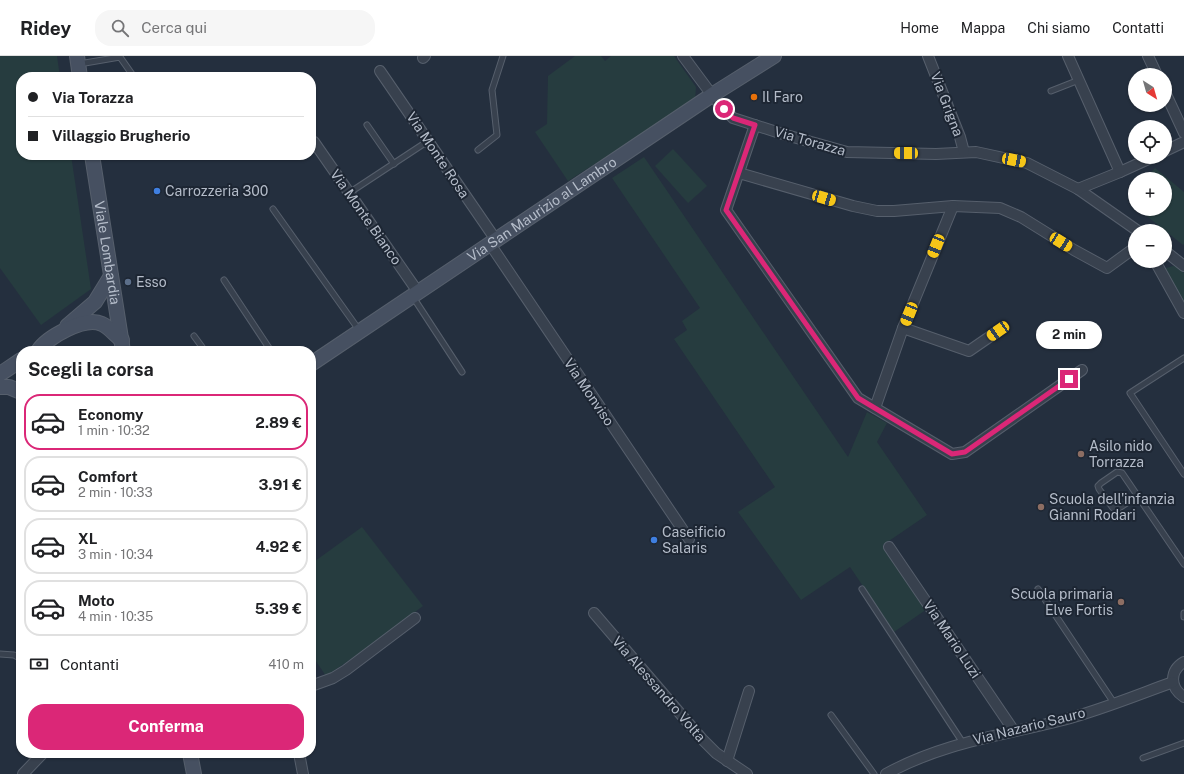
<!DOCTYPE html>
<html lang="it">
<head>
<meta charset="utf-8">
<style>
	:root { --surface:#fff; --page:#f6f6f6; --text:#202124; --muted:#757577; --line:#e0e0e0; --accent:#db2777 }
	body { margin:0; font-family:"Public Sans",sans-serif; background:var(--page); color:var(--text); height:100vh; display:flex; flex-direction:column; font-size:15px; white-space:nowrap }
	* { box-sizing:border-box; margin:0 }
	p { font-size:13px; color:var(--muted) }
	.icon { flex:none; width:22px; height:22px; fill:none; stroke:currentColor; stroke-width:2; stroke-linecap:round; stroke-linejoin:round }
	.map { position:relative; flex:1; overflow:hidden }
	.drawer { position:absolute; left:16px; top:290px; width:300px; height:412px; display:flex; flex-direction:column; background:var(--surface); border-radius:16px; box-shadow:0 1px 3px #0004 }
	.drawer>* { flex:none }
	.top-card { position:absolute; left:16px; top:16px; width:300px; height:88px; border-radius:16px; box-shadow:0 1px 3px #0004; display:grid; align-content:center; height:88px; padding:0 12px; background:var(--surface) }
	.needle { width:26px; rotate:143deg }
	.fabs { position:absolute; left:1128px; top:12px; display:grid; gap:8px }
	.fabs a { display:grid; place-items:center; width:44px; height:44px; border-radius:50%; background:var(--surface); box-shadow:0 1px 3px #0004; font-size:20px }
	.end { position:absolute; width:18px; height:18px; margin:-9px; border:5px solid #db2777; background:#fff; box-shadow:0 0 0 2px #fff }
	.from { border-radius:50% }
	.bubble { position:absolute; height:28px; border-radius:14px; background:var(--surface); box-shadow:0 1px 3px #0004; font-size:13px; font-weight:700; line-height:28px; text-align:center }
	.car { position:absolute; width:12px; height:24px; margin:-12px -6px; border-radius:5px; box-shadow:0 0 3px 1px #0007; background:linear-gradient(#f5c518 24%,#345 0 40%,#f5c518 0 76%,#345 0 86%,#f5c518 0) }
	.top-card b { display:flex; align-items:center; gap:14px; height:38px; font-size:15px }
	.top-card b+b { border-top:1px solid var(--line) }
	.top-card i { width:10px; height:10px; background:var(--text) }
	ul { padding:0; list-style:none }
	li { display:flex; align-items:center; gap:12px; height:56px; margin:0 8px 6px; padding:0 4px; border:2px solid var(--line); border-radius:16px }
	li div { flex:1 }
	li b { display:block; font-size:15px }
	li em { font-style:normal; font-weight:700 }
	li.on { border-color:var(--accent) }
	li>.icon { width:36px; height:36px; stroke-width:1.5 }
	h2 { padding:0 12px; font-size:18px; line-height:48px }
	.pay { display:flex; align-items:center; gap:10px; height:44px; padding:0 12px; font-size:15px }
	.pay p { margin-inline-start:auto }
	.button { display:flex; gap:8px; margin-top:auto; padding:8px 12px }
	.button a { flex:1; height:46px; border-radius:16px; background:var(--accent); color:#fff; font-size:16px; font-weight:700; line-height:46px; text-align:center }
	header { display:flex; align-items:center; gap:24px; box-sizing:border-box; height:56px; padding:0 20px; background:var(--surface); border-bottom:1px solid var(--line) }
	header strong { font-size:19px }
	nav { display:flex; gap:22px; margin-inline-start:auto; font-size:14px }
	.search { width:280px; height:36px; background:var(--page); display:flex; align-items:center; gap:10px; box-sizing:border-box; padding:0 14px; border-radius:16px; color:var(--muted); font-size:15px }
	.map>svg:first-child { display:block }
	.green { fill:#263c3f }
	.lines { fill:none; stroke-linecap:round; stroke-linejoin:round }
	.service-casing { stroke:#565f6c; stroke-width:7 }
	.minor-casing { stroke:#565f6c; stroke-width:12 }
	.secondary-casing { stroke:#565f6c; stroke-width:16 }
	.service { stroke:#38414e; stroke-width:5 }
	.minor { stroke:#38414e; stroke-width:10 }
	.secondary { stroke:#465061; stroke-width:14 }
	.route { stroke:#db2777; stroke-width:5 }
	.food-dot { fill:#e8710a; stroke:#1d2633; stroke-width:1.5 }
	.shop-dot { fill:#3f7fe0; stroke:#1d2633; stroke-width:1.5 }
	.service-dot { fill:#5c6f8a; stroke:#1d2633; stroke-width:1.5 }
	.education-dot { fill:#8d6e63; stroke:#1d2633; stroke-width:1.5 }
	.labels { text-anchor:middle; stroke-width:4; stroke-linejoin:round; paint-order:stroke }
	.poi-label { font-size:14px; fill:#b4bcc9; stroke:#1d2633; text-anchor:start }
	.street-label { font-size:14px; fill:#b4bcc9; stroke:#1d2633 }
</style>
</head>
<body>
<header>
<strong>Ridey</strong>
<div class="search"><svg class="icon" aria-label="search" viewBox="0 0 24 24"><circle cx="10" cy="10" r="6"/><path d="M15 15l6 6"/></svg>Cerca qui</div>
<nav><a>Home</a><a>Mappa</a><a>Chi siamo</a><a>Contatti</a></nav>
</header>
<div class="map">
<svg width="1184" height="718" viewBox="0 0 1184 718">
	<rect width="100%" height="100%" fill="#242f3e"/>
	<g class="green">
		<path d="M0,0H57L60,21H21V99H71L91,233L41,269L0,212Z"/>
		<path d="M575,0H601L605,5L611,0H674L696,31L695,44L568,125L535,76L547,68L548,20Z"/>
		<path d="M673,93L707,130L688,147L655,110Z"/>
		<path d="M644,101L848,401L867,356L887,367L877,386L927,459L883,489L927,553L894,576L850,511L801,544L738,456L775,431L674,283L687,274L682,265L700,252L612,122Z"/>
		<path d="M1155,112L1184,136V188L1183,189L1138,153H1165V123H1145Z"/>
		<path d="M1173,210L1178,211L1184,217V249L1165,217L1166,212Z"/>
		<path d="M362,471L423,550L357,599L326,620L311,598V508Z"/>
	</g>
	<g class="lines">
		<defs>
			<g id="service">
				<path d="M79,8L120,1L134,21"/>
				<path d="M1051,35L1079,24"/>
				<path d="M367,69L394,108"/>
				<path d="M478,94L497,79L492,34L503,0"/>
				<path d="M349,137L428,85"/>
				<path d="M273,153L359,274"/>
				<path d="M224,224L271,295"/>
				<path d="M413,241L462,316"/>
				<path d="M194,280L205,295"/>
				<path d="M1184,302L1130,337L1184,418"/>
				<path d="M1138,440L1119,452H1113L1099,433L1098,430L1101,427L1117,416L1122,417L1184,508"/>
				<path d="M862,533L963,687"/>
				<path d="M1038,533L1114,647"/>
				<path d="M1184,557V561"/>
				<path d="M0,598L14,599L21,603"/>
				<path d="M831,659L874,718"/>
				<path d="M1143,702L1184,687"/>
			</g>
			<g id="minor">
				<path d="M683,0L712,39L724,53L733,62L786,79L847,96L936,98L976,96L1027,107L1078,133L1138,175"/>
				<path d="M928,0L960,81L964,96"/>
				<path d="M1068,0L1120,116"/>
				<path d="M1148,0L1157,19"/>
				<path d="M423,2L425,0"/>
				<path d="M380,15L496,184"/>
				<path d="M1165,36L1184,77"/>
				<path d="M755,69L726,154L858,342L952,398L965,396L1082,314"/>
				<path d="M314,86L418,236"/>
				<path d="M1165,95L1184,86"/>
				<path d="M739,117L853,150L877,155H894L953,150L1000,152L1021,161L1074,194L1107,212L1133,193L1135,190"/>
				<path d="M1078,133L1120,116L1153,101"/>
				<path d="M490,188L689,483"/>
				<path d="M1165,195L1184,210"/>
				<path d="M1155,205L1184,257"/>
				<path d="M903,272L969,295L998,275"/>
				<path d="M875,352L903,272L953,150"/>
				<path d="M889,491L1014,675"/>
				<path d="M594,557L702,683L716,697L747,718"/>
				<path d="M1184,606C1169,615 1170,632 1184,641"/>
				<path d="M311,630L333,622L346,614L415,562"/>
				<path d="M299,697L303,718"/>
				<path d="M727,705L749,635"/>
				<path d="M23,718L43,697"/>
				<path d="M886,718C944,686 1001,680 1063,664C1101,654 1137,639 1173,626"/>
			</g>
			<g id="secondary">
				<path d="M77,0L80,21"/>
				<path id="s1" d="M92,99L123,295"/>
				<path d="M67,270L95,246L111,220"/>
				<path d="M38,295C47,281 85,260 102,268C109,271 115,279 122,284"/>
				<path id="s2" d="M311,308L712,39L774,0"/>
				<path d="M0,318L21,304"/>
				<path d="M0,331H9L21,336"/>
				<path d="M190,697L194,718"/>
			</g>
		</defs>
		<use href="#service" class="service-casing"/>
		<use href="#minor" class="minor-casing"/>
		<use href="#secondary" class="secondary-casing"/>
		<use href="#service" class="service"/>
		<use href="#minor" class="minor"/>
		<use href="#secondary" class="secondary"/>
	</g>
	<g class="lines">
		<path class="route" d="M724,53L733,62L755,69L726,154L858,342L952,398L965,396L1069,323"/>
	</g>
	<circle class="food-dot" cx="754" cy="41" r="4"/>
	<g class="shop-dot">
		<circle cx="157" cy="135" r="4"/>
		<circle cx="654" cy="484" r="4"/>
	</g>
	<circle class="service-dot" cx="128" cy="226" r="4"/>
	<g class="education-dot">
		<circle cx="1081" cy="398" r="4"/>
		<circle cx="1041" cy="451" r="4"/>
		<circle cx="1121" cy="546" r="4"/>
	</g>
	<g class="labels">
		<g class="poi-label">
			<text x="762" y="46">Il Faro</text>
			<text x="165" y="140">Carrozzeria 300</text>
			<text x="136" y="231">Esso</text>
			<text x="1089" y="395">Asilo nido<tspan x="1089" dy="16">Torrazza</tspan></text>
			<text x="1049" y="448">Scuola dell'infanzia<tspan x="1049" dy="16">Gianni Rodari</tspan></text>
			<text x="662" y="481">Caseificio<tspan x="662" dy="16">Salaris</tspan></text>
			<text x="1113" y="543" text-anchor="end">Scuola primaria<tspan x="1113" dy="16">Elve Fortis</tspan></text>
		</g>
		<g class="street-label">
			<text transform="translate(947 48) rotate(69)" y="5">Via Grigna</text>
			<text transform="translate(810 85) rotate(16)" y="5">Via Torazza</text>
			<text transform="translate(438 99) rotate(56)" y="5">Via Monte Rosa</text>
			<text dy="5" stroke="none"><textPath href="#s2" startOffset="278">Via San Maurizio al Lambro</textPath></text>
			<text transform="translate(366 161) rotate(55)" y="5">Via Monte Bianco</text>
			<text dy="5" stroke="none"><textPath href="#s1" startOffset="99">Viale Lombardia</textPath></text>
			<text transform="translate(589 336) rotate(56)" y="5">Via Monviso</text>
			<text transform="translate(952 583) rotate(56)" y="5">Via Mario Luzi</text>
			<text transform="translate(659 633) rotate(49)" y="5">Via Alessandro Volta</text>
			<text transform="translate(1029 670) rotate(-14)" y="5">Via Nazario Sauro</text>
		</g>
	</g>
</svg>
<div class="fabs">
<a><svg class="needle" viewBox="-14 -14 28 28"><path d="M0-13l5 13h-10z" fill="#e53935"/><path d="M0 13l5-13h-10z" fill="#757577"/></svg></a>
<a><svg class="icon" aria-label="locate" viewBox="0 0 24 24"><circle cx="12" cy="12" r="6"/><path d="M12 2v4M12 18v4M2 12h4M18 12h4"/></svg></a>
<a>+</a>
<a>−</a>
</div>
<i class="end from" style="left:724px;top:53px"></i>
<i class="end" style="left:1069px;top:323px"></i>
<div class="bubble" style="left:1036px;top:265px;width:66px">2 min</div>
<i class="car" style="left:906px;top:97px;rotate:271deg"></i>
<i class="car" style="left:1014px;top:104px;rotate:101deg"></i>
<i class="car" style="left:824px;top:142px;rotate:106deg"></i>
<i class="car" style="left:1061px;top:186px;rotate:122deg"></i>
<i class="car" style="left:936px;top:190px;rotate:202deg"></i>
<i class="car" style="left:909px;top:258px;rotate:202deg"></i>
<i class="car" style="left:998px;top:275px;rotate:236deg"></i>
<div class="top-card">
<b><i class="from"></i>Via Torazza</b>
<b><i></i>Villaggio Brugherio</b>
</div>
<section class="drawer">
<h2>Scegli la corsa</h2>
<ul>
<li class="on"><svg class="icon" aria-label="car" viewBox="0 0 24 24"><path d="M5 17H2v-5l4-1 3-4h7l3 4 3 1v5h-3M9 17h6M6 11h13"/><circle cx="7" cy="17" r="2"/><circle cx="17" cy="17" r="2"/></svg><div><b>Economy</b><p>1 min · 10:32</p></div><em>2.89 €</em></li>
<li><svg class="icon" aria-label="car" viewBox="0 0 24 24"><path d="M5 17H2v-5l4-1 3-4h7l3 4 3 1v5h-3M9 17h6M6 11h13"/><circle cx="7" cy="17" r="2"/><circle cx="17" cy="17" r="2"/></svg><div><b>Comfort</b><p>2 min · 10:33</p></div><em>3.91 €</em></li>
<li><svg class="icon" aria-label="car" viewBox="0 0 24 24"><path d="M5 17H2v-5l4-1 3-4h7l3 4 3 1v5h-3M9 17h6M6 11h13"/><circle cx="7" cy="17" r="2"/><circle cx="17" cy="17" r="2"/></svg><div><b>XL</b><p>3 min · 10:34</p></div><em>4.92 €</em></li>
<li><svg class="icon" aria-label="car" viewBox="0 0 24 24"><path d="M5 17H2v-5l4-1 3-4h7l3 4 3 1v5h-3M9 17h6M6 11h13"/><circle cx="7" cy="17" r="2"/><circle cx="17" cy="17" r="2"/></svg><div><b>Moto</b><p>4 min · 10:35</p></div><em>5.39 €</em></li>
</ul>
<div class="pay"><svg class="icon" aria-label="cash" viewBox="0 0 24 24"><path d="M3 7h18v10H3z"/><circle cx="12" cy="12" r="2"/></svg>Contanti<p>410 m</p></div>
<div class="button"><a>Conferma</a></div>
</section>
</div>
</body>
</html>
